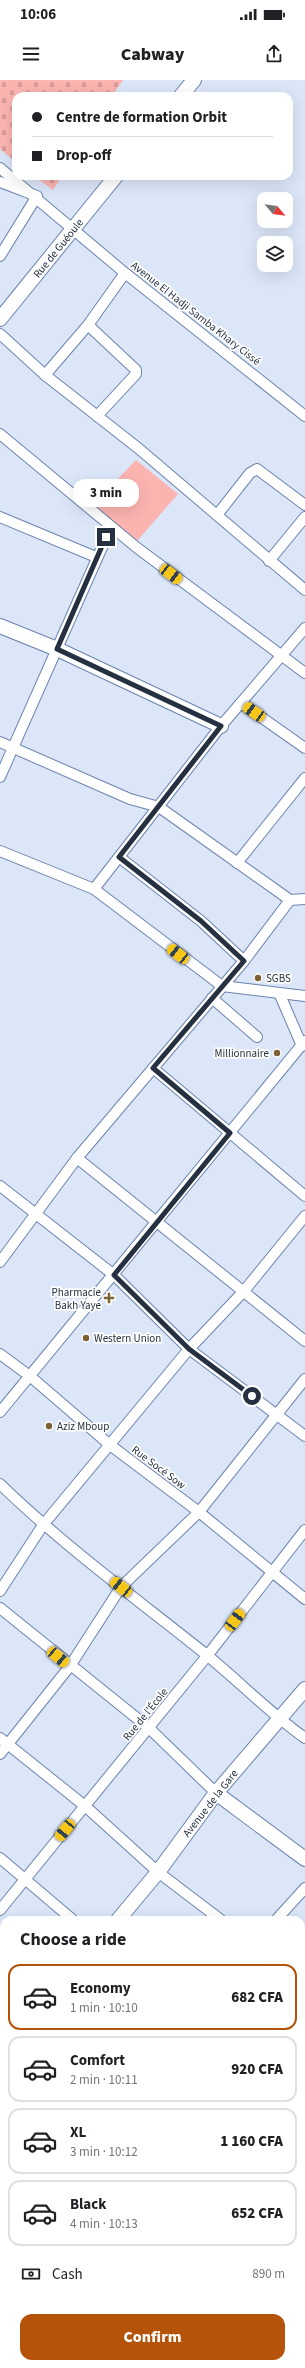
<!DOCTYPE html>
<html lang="en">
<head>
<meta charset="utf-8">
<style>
	:root { --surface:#fff; --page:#f2f2f2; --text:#202124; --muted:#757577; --line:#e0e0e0; --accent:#b45309 }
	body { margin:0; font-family:"Source Sans 3",sans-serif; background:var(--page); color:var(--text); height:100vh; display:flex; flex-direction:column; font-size:15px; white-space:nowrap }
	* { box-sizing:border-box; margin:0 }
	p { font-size:13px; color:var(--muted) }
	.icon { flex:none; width:22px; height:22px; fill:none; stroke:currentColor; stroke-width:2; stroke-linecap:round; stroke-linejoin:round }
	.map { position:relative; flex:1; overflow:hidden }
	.details { position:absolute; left:0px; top:1836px; width:305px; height:452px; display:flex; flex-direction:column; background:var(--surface); border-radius:12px 12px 0 0; box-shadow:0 4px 16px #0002 }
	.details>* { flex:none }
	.top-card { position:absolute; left:12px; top:12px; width:281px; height:88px; border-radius:12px; box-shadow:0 4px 16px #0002; display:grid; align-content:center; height:88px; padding:0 20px; background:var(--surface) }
	.needle { width:26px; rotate:119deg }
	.fabs { position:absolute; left:257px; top:112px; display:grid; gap:8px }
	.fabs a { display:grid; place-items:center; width:36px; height:36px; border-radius:8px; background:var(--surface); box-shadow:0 4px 16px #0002; font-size:20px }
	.end { position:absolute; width:18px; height:18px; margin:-9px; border:5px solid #253041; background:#fff; box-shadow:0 0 0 2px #fff }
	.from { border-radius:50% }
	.bubble { position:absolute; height:28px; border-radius:12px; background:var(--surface); box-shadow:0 4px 16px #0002; font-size:13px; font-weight:800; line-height:28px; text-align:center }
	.car { position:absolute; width:12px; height:24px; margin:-12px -6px; border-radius:5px; box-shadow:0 0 3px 1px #0007; background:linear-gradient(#f5c518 24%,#345 0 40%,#f5c518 0 76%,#345 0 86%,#f5c518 0) }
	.top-card b { display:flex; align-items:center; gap:14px; height:38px; font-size:15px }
	.top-card b+b { border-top:1px solid var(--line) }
	.top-card i { width:10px; height:10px; background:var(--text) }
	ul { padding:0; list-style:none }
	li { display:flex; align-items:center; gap:12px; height:66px; margin:0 8px 6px; padding:0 12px; border:2px solid var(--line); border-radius:12px }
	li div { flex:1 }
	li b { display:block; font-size:15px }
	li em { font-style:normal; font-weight:800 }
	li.current { border-color:var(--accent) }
	li>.icon { width:36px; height:36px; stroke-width:1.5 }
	h2 { padding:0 20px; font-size:18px; line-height:48px }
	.pay { display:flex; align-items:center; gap:10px; height:44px; padding:0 20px; font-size:15px }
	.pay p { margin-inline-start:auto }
	.button { display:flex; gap:8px; margin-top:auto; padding:8px 20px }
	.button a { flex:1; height:46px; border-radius:12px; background:var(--accent); color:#fff; font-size:16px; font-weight:800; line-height:46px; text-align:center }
	.status { display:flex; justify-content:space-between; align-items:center; height:28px; padding:0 20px; background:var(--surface); direction:ltr }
	.status svg { height:11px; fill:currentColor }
	header { display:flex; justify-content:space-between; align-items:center; height:52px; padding:0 20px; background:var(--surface); font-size:18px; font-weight:800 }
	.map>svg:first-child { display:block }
	.grass { fill:#fcb4b1 }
	.cemetery { fill:url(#cemetery-stones) }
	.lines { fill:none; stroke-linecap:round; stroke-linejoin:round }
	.street-casing { stroke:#6b83ad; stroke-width:12 }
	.secondary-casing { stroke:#6b83ad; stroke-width:16 }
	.street { stroke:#fff; stroke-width:10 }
	.secondary { stroke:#fff; stroke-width:14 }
	.route { stroke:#253041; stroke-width:5 }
	.poi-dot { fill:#7c6234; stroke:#fff; stroke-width:1.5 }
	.labels { text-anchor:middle; stroke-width:3.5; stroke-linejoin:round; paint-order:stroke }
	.street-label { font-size:11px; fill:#253041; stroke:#fff }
	.poi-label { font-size:11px; fill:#253041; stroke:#fff; text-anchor:start }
</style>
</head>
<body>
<div class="status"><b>10:06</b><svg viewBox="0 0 49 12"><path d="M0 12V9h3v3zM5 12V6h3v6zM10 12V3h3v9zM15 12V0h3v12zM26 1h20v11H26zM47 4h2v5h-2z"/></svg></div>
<header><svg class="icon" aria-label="menu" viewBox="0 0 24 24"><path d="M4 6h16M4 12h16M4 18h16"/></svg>Cabway<svg class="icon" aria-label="share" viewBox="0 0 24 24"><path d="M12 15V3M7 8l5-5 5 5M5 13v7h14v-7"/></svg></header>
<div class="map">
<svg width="305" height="2288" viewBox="0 0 305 2288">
	<defs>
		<pattern id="cemetery-stones" width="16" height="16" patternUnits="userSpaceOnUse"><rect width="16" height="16" fill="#fcb4b1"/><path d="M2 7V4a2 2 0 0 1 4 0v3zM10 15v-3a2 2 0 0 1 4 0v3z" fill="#d89b99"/></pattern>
	</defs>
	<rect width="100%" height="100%" fill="#dbe6f9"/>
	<path class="grass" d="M136,380L178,414L137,461L92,426Z"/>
	<g class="cemetery">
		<path d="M0,0H123L112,16H16V82L0,69Z"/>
		<path d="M34,96H62L53,110Z"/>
	</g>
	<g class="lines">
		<defs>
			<g id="street">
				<path d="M0,88L125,193L305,336"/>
				<path d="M0,102L37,116L0,176"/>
				<path d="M88,245L136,290V294L97,336"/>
				<path d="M0,254L45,295L138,368L305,510"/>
				<path d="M45,295L88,245L125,193"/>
				<path d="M0,354L136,467L305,593"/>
				<path d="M217,435L250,393L257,389L305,425"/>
				<path d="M0,437L96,477"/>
				<path d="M269,481L305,437"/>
				<path d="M241,623L305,668"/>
				<path d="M0,662L130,719L159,727L290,820L305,819"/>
				<path d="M0,697L111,447"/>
				<path d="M0,771L94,809L222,906L305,916"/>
				<path d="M119,777L201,841L244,881"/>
				<path d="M237,783L305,698"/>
				<path d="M94,809L221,646L305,548"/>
				<path d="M280,915L302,966"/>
				<path d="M212,918L257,957"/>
				<path d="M153,988L305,1116"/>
				<path d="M77,1078L305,1261"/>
				<path d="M0,1106L114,1195L189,1269L305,1356"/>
				<path d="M0,1182L77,1078L244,881L290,820"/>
				<path d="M0,1274L31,1297L110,1365L199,1432L305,1519"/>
				<path d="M0,1332L305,961"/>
				<path d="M0,1404C63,1465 134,1517 203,1572C238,1600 268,1632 305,1658"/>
				<path d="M0,1511L43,1445L189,1269L244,1211L305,1136"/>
				<path d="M0,1528L149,1648L216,1713"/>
				<path d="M0,1658L85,1726L158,1792L221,1840"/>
				<path d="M0,1674L70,1586L121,1507L199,1432L305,1299"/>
				<path d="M0,1778L73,1840"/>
				<path d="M0,1830L207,1576L305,1450"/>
				<path d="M276,1840L305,1808"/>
				<path d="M301,1905L305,1909"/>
				<path d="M301,1962L305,1957"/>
				<path d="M301,2030L305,2033"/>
				<path d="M301,2122L305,2117"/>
				<path d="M0,2188L4,2183"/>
				<path d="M301,2284L305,2278"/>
				<path d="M46,2288L49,2284"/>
				<path d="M174,2288L177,2284"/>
			</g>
			<g id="secondary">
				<path d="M181,16L194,0"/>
				<path d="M0,239L116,96"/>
				<path d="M0,546L57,569L221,646"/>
				<path d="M216,1713L305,1779"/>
				<path d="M118,1840L158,1792L216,1713L305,1609"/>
				<path d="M0,1995L4,1989"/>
				<path d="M0,2160L4,2163"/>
				<path d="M150,2284L155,2288"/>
			</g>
		</defs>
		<use href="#street" class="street-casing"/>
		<use href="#secondary" class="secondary-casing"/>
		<use href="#street" class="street"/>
		<use href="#secondary" class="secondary"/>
	</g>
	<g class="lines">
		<path class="route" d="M106,457L57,569L221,646L119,777L201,841L244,881L153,988L230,1053L114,1195L189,1269L252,1316"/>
	</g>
	<g class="poi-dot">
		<circle cx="258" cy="898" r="4"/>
		<circle cx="277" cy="973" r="4"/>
		<path d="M107 1212h4v4h4v4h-4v4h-4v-4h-4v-4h4z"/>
		<circle cx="86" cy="1258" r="4"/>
		<circle cx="49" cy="1346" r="4"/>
	</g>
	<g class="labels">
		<g class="street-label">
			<text transform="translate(58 168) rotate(-51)" y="4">Rue de Guéoule</text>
			<text transform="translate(196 233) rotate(38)" y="4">Avenue El Hadji Samba Khary Cissé</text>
			<text transform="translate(159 1387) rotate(37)" y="4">Rue Socé Sow</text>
			<text transform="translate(145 1634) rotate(-51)" y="4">Rue de l'École</text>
			<text transform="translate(210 1723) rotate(-52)" y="4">Avenue de la Gare</text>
		</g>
		<g class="poi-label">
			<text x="266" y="902">SGBS</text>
			<text x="269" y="977" text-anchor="end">Millionnaire</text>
			<text x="101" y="1216" text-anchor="end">Pharmacie<tspan x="101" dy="13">Bakh Yaye</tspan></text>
			<text x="94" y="1262">Western Union</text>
			<text x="57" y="1350">Aziz Mboup</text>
		</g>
	</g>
</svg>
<div class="fabs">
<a><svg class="needle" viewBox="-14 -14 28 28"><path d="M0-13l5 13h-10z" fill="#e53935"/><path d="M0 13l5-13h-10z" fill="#757577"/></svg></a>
<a><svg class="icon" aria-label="layers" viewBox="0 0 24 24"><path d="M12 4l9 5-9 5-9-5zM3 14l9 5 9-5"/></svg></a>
</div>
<i class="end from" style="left:252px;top:1316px"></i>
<i class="end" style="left:106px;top:457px"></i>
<div class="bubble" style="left:73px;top:399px;width:66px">3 min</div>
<i class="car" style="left:171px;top:494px;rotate:127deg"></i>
<i class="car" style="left:254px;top:632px;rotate:305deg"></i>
<i class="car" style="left:178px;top:874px;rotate:308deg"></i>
<i class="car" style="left:121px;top:1507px;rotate:308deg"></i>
<i class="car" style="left:235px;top:1540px;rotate:37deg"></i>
<i class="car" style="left:58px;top:1577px;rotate:130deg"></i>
<i class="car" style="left:65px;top:1750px;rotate:219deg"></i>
<div class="top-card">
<b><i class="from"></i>Centre de formation Orbit</b>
<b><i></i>Drop-off</b>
</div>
<section class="details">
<h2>Choose a ride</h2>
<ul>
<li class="current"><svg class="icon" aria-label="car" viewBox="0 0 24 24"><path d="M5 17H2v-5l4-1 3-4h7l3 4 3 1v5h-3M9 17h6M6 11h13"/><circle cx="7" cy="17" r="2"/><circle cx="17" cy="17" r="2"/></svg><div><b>Economy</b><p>1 min · 10:10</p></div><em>682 CFA</em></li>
<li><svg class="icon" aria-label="car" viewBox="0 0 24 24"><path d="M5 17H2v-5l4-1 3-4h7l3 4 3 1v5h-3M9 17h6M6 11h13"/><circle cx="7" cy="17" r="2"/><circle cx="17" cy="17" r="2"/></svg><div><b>Comfort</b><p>2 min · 10:11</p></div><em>920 CFA</em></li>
<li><svg class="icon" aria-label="car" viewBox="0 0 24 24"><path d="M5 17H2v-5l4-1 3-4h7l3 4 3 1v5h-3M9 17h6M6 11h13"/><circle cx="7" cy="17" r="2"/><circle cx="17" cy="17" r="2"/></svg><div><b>XL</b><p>3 min · 10:12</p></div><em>1 160 CFA</em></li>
<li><svg class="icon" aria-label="car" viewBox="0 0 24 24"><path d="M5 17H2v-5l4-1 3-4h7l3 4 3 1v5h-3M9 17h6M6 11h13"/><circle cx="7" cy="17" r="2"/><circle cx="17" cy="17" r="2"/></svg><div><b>Black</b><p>4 min · 10:13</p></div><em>652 CFA</em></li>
</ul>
<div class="pay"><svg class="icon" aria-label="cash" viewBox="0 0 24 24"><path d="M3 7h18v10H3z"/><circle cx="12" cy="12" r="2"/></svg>Cash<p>890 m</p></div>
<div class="button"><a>Confirm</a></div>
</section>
</div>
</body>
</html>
